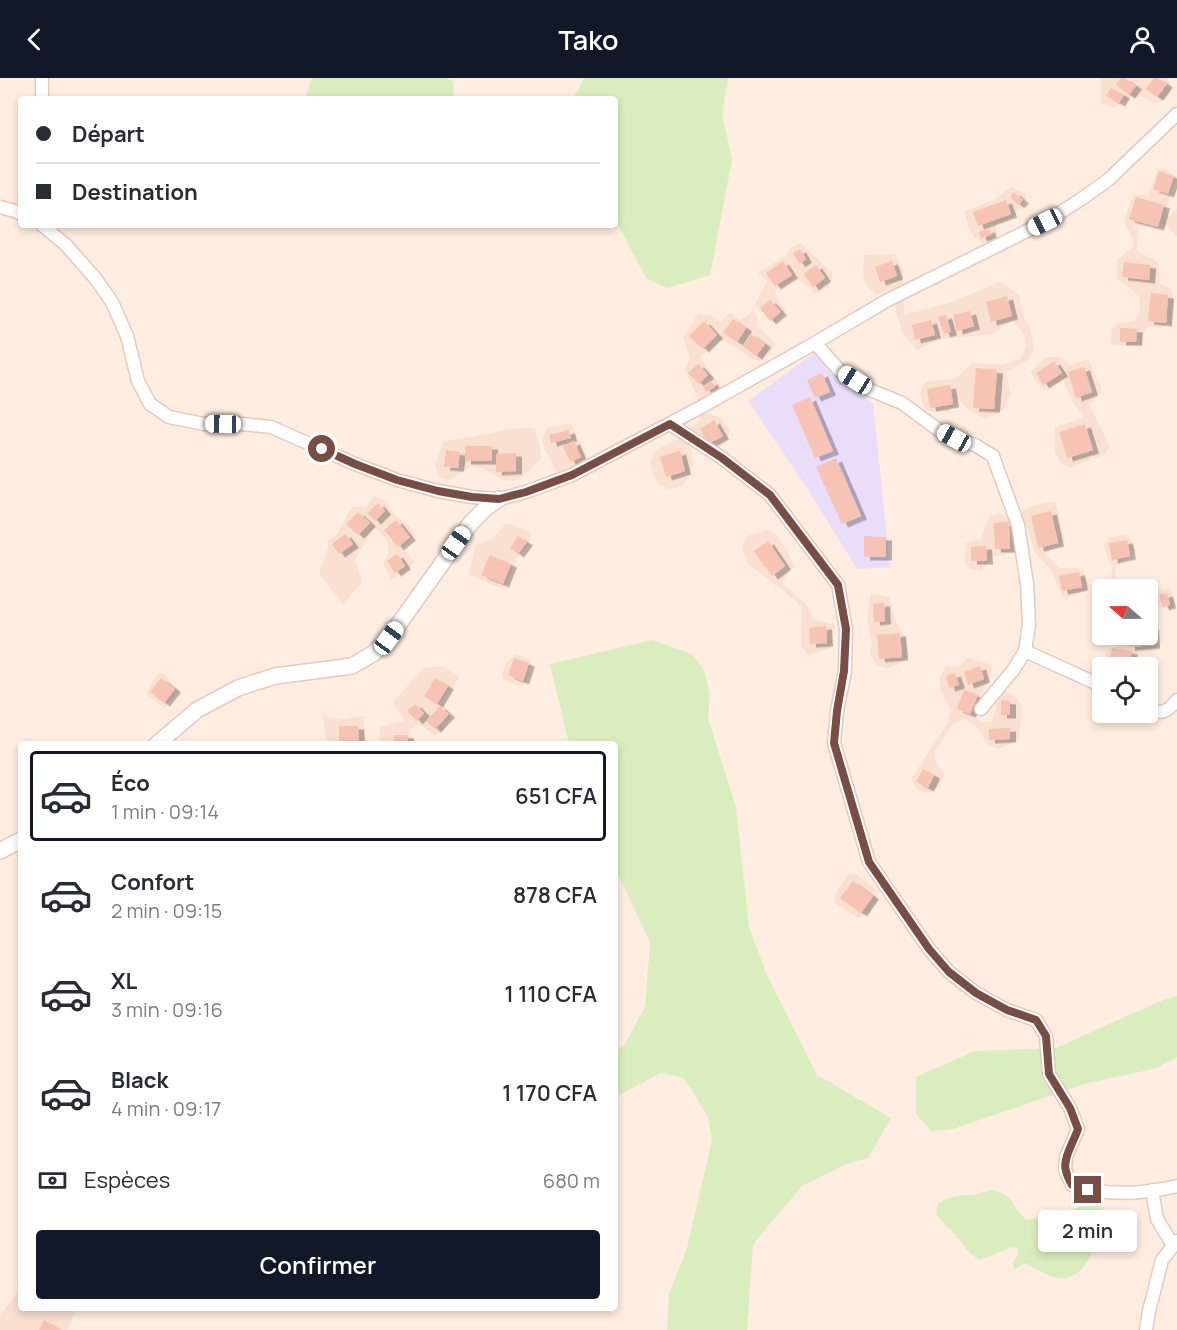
<!DOCTYPE html>
<html lang="fr">
<head>
<meta charset="utf-8">
<style>
	:root { --surface:#fff; --page:#f7f7f7; --text:#2b2b33; --muted:#7c7c81; --line:#e1e1e2; --accent:#111827 }
	body { margin:0; font-family:Manrope,sans-serif; background:var(--page); color:var(--text); height:100vh; display:flex; flex-direction:column; font-size:22px; white-space:nowrap }
	* { box-sizing:border-box; margin:0 }
	p { font-size:20px; color:var(--muted) }
	.icon { flex:none; width:33px; height:33px; fill:none; stroke:currentColor; stroke-width:2; stroke-linecap:round; stroke-linejoin:round }
	.map { position:relative; flex:1; overflow:hidden }
	.details { position:absolute; left:18px; top:663px; width:600px; height:570px; display:flex; flex-direction:column; background:var(--surface); border-radius:6px; box-shadow:0 3px 9px #0003 }
	.details>* { flex:none }
	.banner { position:absolute; left:18px; top:18px; width:600px; height:132px; border-radius:6px; box-shadow:0 3px 9px #0003; display:grid; align-content:center; height:132px; padding:0 18px; background:var(--surface) }
	.needle { width:39px; rotate:290deg }
	.controls { position:absolute; left:1092px; top:501px; display:grid; gap:12px }
	.controls a { display:grid; place-items:center; width:66px; height:66px; border-radius:6px; background:var(--surface); box-shadow:0 3px 9px #0003; font-size:30px }
	.end { position:absolute; width:27px; height:27px; margin:-14px; border:8px solid #774d45; background:#fff; box-shadow:0 0 0 3px #fff }
	.from { border-radius:50% }
	.bubble { position:absolute; height:42px; border-radius:6px; background:var(--surface); box-shadow:0 3px 9px #0003; font-size:20px; font-weight:600; line-height:42px; text-align:center }
	.car { position:absolute; width:18px; height:36px; margin:-18px -9px; border-radius:8px; box-shadow:0 0 4px 2px #0007; background:linear-gradient(#fff 24%,#345 0 40%,#fff 0 76%,#345 0 86%,#fff 0) }
	.banner b { display:flex; align-items:center; gap:21px; height:57px; font-size:22px }
	.banner b+b { border-top:2px solid var(--line) }
	.banner i { width:15px; height:15px; background:var(--text) }
	ul { padding:10px 0 0; list-style:none }
	li { display:flex; align-items:center; gap:18px; height:90px; margin:0 12px 9px; padding:0 6px; border:3px solid transparent; border-radius:6px }
	li div { flex:1 }
	li b { display:block; font-size:22px }
	li em { font-style:normal; font-weight:600 }
	li.current { border-color:var(--accent) }
	li>.icon { width:54px; height:54px; stroke-width:1.5 }
	.pay { display:flex; align-items:center; gap:15px; height:66px; padding:0 18px; font-size:22px }
	.pay p { margin-inline-start:auto }
	.primary-button { display:flex; gap:12px; margin-top:auto; padding:12px 18px }
	.primary-button a { flex:1; height:69px; border-radius:6px; background:var(--accent); color:#fff; font-size:24px; font-weight:600; line-height:69px; text-align:center }
	header { display:flex; justify-content:space-between; align-items:center; height:78px; padding:0 18px; background:var(--accent); color:#fff; font-size:27px; font-weight:600 }
	.map>svg:first-child { display:block }
	.residential { fill:#f9e0d1 }
	.education { fill:#eaddfa }
	.green { fill:#daedbe }
	.building { fill:#f6c3b5; filter:url(#shadow) }
	.lines { fill:none; stroke-linecap:round; stroke-linejoin:round }
	.minor-casing { stroke:#e5c9be; stroke-width:15 }
	.tertiary-casing { stroke:#e5c9be; stroke-width:18 }
	.minor { stroke:#fff; stroke-width:12 }
	.tertiary { stroke:#fff; stroke-width:15 }
	.route { stroke:#774d45; stroke-width:8 }
</style>
</head>
<body>
<header><svg class="icon" aria-label="back" viewBox="0 0 24 24"><path d="M15 5l-7 7 7 7"/></svg>Tako<svg class="icon" aria-label="person" viewBox="0 0 24 24"><circle cx="12" cy="8" r="4"/><path d="M4 21q1-7 8-7t8 7"/></svg></header>
<div class="map">
<svg width="1177" height="1252" viewBox="0 0 1177 1252">
	<defs>
		<filter id="shadow"><feDropShadow dx="6" dy="3.5" stdDeviation="0" flood-color="#0004"/></filter>
	</defs>
	<rect width="100%" height="100%" fill="#feede0"/>
	<g class="residential">
		<path d="M1101,0H1168L1171,12L1166,22L1154,25L1144,19H1133L1113,30L1101,25Z"/>
		<path d="M1163,90L1177,99V104H1175L1173,107L1165,136L1170,138L1177,130V159L1167,147L1157,151L1134,147L1135,151L1139,149L1137,173L1158,184L1160,206L1171,210L1174,221L1171,244L1161,250L1149,248L1142,257V269L1110,266L1112,251L1117,246L1136,242L1140,231L1139,218L1117,200V181L1132,170L1134,164L1124,143L1133,117H1148L1158,91Z"/>
		<path d="M1011,109L1024,115L1027,120L1013,139L996,146L997,157L988,165H982L972,157L964,134L996,121Z"/>
		<path d="M801,165L833,196L829,209L818,215H813L810,210L796,200L776,212L775,218L786,232L773,246L756,227L753,232L757,237V248L775,265L770,276L761,284L750,280L730,266L719,262L700,279L721,309L702,326L707,336L719,339L730,351L727,363L718,371L689,362L693,385L690,397L683,407L671,411L659,407L653,396L650,385L655,373L677,361L700,342L697,319L685,291L690,280L683,259L698,236L710,237L720,243L730,235L740,242L750,236L767,203L758,195L786,178L792,169Z"/>
		<path d="M895,176L903,192L904,237L952,224L1000,204L1019,217L1024,240L1030,248L1034,272L1027,283L1006,294L1011,317L1002,333L986,341L966,330L959,321L948,334L925,333L920,316L925,304L955,301L973,285L1003,287L1020,281L1026,269L1025,257L1012,242L993,256L939,261L917,272L903,257L890,210L877,217L867,209L863,195L864,177Z"/>
		<path d="M1047,279H1061L1070,287L1088,281L1101,309L1100,316L1089,326L1110,369L1103,377L1070,390L1060,384L1055,374V349L1084,340L1070,319L1063,301L1044,313L1030,294Z"/>
		<path d="M570,345L587,377L580,386L557,396L549,377L544,371L542,360L548,350Z"/>
		<path d="M535,350L542,380L524,397L515,403L503,402L483,390L471,388L450,402L439,399L435,388L443,364L511,351Z"/>
		<path d="M374,418L384,422L395,437L414,452L415,457L403,471L415,484L406,493L391,501L383,485L389,475L387,463L375,449L355,481L362,504L343,526L319,496L328,470V463L338,455L349,433L354,429H366Z"/>
		<path d="M1055,423L1065,463L1058,469L1045,475L1059,490H1082L1090,510L1064,522L1051,492L1035,474L1024,441L1015,444L1013,450L1015,465L1019,472L1011,475L992,479L982,493L970,491L965,484L966,465L981,461L989,439L1000,435L1011,440L1031,428Z"/>
		<path d="M506,445L531,454L530,466L517,480L506,507L501,510L469,497L475,467L493,461Z"/>
		<path d="M768,452L778,458L795,488L781,504L807,527L812,541L835,547L831,570L808,577L801,568L802,531L795,522L747,485L742,469L747,458Z"/>
		<path d="M1128,457L1136,473L1116,487L1115,505L1125,510L1146,508L1155,516L1170,509L1175,526L1172,531L1155,528L1152,532L1158,556L1157,570L1135,576L1132,589H1105L1106,572L1121,565L1122,557L1148,556V512L1111,511L1112,490L1104,468L1110,459Z"/>
		<path d="M871,515L890,519L895,543L906,561L909,579L899,586L888,590L876,587L870,576L872,563L867,539Z"/>
		<path d="M516,576L532,583L527,604L522,608L505,603L502,597L506,585Z"/>
		<path d="M968,580L992,587L991,599L984,610L975,629L976,640L980,644H992L1000,616L1004,613L1014,617L1022,627L1019,661L999,671L988,667L975,647L965,641L954,645L935,674L936,686L944,696L939,708L929,715L917,712L911,701L948,644L951,632L940,610V599L946,588L958,589Z"/>
		<path d="M432,589H445L459,599L443,624L451,639L442,654L435,657L420,647L409,651L414,666H381L379,649L404,643L393,624L424,590Z"/>
		<path d="M163,595L174,608L179,612L165,630L146,616L157,596Z"/>
		<path d="M323,638L343,641L363,638L367,666H327Z"/>
		<path d="M849,796H855L879,813L875,824L869,834L858,840L838,827L834,822L838,811Z"/>
		<path d="M19,1213H21V1230H75V1234L67,1252H0V1237Z"/>
	</g>
	<path class="education" d="M817,273L835,297L873,325L890,489L857,491L805,407L748,323Z"/>
	<g class="green">
		<path d="M312,0H445L453,3L454,21H305Z"/>
		<path d="M584,0H728L722,36L732,82L710,197L667,210L646,200L615,141V21H573Z"/>
		<path d="M652,562L692,576L704,592L710,618L708,640L736,730L749,849L766,895L817,997L891,1040L868,1080L846,1086L802,1108L753,1166L747,1252H667L669,1216L687,1170L712,1062L708,1039L684,1000L661,995L615,1019V973L624,968L645,929L650,864L615,790V666H569L550,586Z"/>
		<path d="M1177,918V979L1157,990L1088,1005L953,1051L931,1053L916,1036V999L975,973L1056,970L1158,924Z"/>
		<path d="M990,1112C1014,1114 1011,1129 1027,1142C1035,1141 1041,1138 1050,1136C1056,1134 1063,1134 1069,1132C1089,1126 1097,1121 1112,1139C1112,1152 1102,1157 1095,1167C1092,1172 1090,1179 1087,1184C1068,1213 1047,1197 1025,1185L1015,1191L1012,1186L1018,1176V1170L1012,1169L980,1182C968,1176 965,1167 956,1158C950,1150 942,1145 936,1136L938,1126C951,1117 956,1118 971,1117C977,1117 983,1114 990,1112Z"/>
	</g>
	<g class="building">
		<path d="M1121,0H1125L1136,8L1129,17L1116,7Z"/>
		<path d="M1154,0H1158L1167,6L1157,19L1146,11Z"/>
		<path d="M1111,10L1124,17L1119,25L1106,18Z"/>
		<path d="M1159,93L1174,98L1168,116L1153,111Z"/>
		<path d="M1014,114L1023,122L1018,127L1010,119Z"/>
		<path d="M1136,119L1164,127L1158,149L1129,141Z"/>
		<path d="M1006,122L1011,136L978,148L973,134Z"/>
		<path d="M989,151L991,157L981,160L979,154Z"/>
		<path d="M800,171L806,181L799,186L793,175Z"/>
		<path d="M783,183L792,197L775,208L766,195Z"/>
		<path d="M892,183L897,198L880,204L875,189Z"/>
		<path d="M1124,184L1150,187L1149,202L1122,199Z"/>
		<path d="M816,187L825,200L813,209L804,196Z"/>
		<path d="M1151,215L1168,217L1166,245L1148,243Z"/>
		<path d="M1007,218L1012,238L991,244L986,224Z"/>
		<path d="M770,222L781,234L770,243L760,230Z"/>
		<path d="M970,233L974,248L957,253L953,237Z"/>
		<path d="M946,237L951,254L944,256L938,239Z"/>
		<path d="M733,241L746,250L737,264L723,255Z"/>
		<path d="M931,242L935,257L915,262L912,247Z"/>
		<path d="M704,243L717,257L703,271L689,258Z"/>
		<path d="M1120,250L1137,251L1136,264H1120Z"/>
		<path d="M751,256L765,266L756,278L743,268Z"/>
		<path d="M1054,283L1062,295L1043,307L1036,295Z"/>
		<path d="M698,286L708,297L699,306L688,295Z"/>
		<path d="M1084,289L1092,314L1076,320L1068,294Z"/>
		<path d="M976,290L997,292L994,331L973,330Z"/>
		<path d="M822,295L830,314L815,320L807,302Z"/>
		<path d="M711,303L715,309L706,314L703,308Z"/>
		<path d="M950,307L953,326L930,330L927,311Z"/>
		<path d="M810,319L833,373L815,380L792,327Z"/>
		<path d="M714,342L723,358L708,366L700,351Z"/>
		<path d="M1085,346L1093,372L1067,380L1059,354Z"/>
		<path d="M569,352L571,360L551,365L549,357Z"/>
		<path d="M574,363L581,379L570,384L563,368Z"/>
		<rect x="465" y="368" width="27" height="15"/>
		<path d="M446,372L460,374L458,390L444,389Z"/>
		<path d="M680,373L685,393L666,399L660,379Z"/>
		<path d="M516,375V393L496,394V376Z"/>
		<path d="M836,380L861,438L842,446L816,389Z"/>
		<path d="M378,425L385,433L375,443L367,435Z"/>
		<path d="M1051,433L1058,465L1038,470L1031,438Z"/>
		<path d="M358,434L370,445L358,457L346,446Z"/>
		<path d="M396,442L410,459L398,469L384,452Z"/>
		<path d="M1009,444L1010,471H995L994,445Z"/>
		<path d="M345,456L353,466L339,476L332,466Z"/>
		<path d="M518,458L527,464L518,476L510,470Z"/>
		<path d="M864,458L886,459V479H864Z"/>
		<path d="M1127,462L1130,478L1112,482L1109,465Z"/>
		<path d="M768,463L785,488L772,498L754,473Z"/>
		<path d="M986,468L987,483H971V469Z"/>
		<path d="M397,476L405,488L395,495L387,483Z"/>
		<path d="M490,477L511,486L503,506L481,497Z"/>
		<path d="M1079,494L1082,509L1062,513L1059,498Z"/>
		<path d="M1167,515L1170,527L1163,529L1159,517Z"/>
		<path d="M884,525L885,543L874,544L873,526Z"/>
		<path d="M826,548L827,565L810,566L809,550Z"/>
		<path d="M1148,548H1153L1154,567L1129,569V556H1148Z"/>
		<path d="M900,555L902,579L879,581L877,557Z"/>
		<path d="M1112,570L1132,573L1129,590L1109,586Z"/>
		<path d="M514,580L529,585L523,603L508,597Z"/>
		<path d="M980,588L984,601L968,607L964,594Z"/>
		<path d="M955,595L959,607L949,610L946,598Z"/>
		<path d="M161,600L175,611L164,625L150,614Z"/>
		<path d="M435,600L448,608L437,626L424,618Z"/>
		<path d="M964,612L978,617L970,636L957,631Z"/>
		<path d="M1001,622L1010,623V637H1001Z"/>
		<path d="M415,626L424,635L417,643L407,633Z"/>
		<path d="M440,628L449,636L435,651L426,643Z"/>
		<path d="M339,648H358L359,666H339Z"/>
		<path d="M1010,650V661L989,662V651Z"/>
		<rect x="394" y="657" width="14" height="9"/>
		<path d="M923,691L934,697L928,710L916,704Z"/>
		<path d="M853,803L873,818L861,835L840,820Z"/>
		<path d="M44,1242L61,1252H39Z"/>
	</g>
	<g class="lines">
		<defs>
			<g id="minor">
				<path d="M42,21V0"/>
				<path d="M0,129L15,133L21,136"/>
				<path d="M42,147L66,167L95,200L112,224L127,258L138,303L150,326L169,339L204,346H242L271,349L355,386L397,402L438,413L472,419L499,421L526,414L572,397L703,328L815,265L886,223L1045,144L1080,122L1108,102L1177,36"/>
				<path d="M815,265L840,293L870,312L902,325L940,353L954,360L975,367L993,378L1018,447L1027,506L1029,547L1025,573L1014,591L981,631"/>
				<path d="M670,346L722,380L770,417L838,507L846,551L845,593L837,633L834,665L869,784L929,871L949,894L976,915L1007,932L1036,942L1046,958L1049,996L1070,1030L1078,1051L1066,1079L1065,1092L1072,1107C1105,1118 1143,1116 1177,1108"/>
				<path d="M1025,573L1102,608"/>
				<path d="M1148,630C1162,637 1167,634 1177,622"/>
				<path d="M1152,1112L1157,1141L1173,1167"/>
				<path d="M1146,1252L1149,1233L1162,1182L1177,1163"/>
			</g>
			<g id="tertiary">
				<path d="M157,666L197,632L238,610L275,598L352,588L374,575L389,560L470,446L487,429L499,421"/>
				<path d="M0,773L21,762"/>
			</g>
		</defs>
		<use href="#minor" class="minor-casing"/>
		<use href="#tertiary" class="tertiary-casing"/>
		<use href="#minor" class="minor"/>
		<use href="#tertiary" class="tertiary"/>
	</g>
	<g class="lines">
		<path class="route" d="M322,371L355,386L397,402L438,413L472,419L499,421L526,414L572,397L670,346L722,380L770,417L838,507L846,551L844,593L837,633L834,665L869,784L929,871L949,894L976,915L1007,932L1036,942L1046,958L1049,996L1070,1030L1078,1051C1074,1063 1062,1082 1066,1093C1067,1098 1070,1103 1072,1107L1088,1112"/>
	</g>
</svg>
<div class="controls">
<a><svg class="needle" viewBox="-14 -14 28 28"><path d="M0-13l5 13h-10z" fill="#e53935"/><path d="M0 13l5-13h-10z" fill="#7c7c81"/></svg></a>
<a><svg class="icon" aria-label="locate" viewBox="0 0 24 24"><circle cx="12" cy="12" r="6"/><path d="M12 2v4M12 18v4M2 12h4M18 12h4"/></svg></a>
</div>
<i class="end from" style="left:322px;top:371px"></i>
<i class="end" style="left:1088px;top:1112px"></i>
<div class="bubble" style="left:1038px;top:1132px;width:99px">2 min</div>
<i class="car" style="left:1045px;top:144px;rotate:243deg"></i>
<i class="car" style="left:855px;top:302px;rotate:302deg"></i>
<i class="car" style="left:223px;top:346px;rotate:271deg"></i>
<i class="car" style="left:954px;top:360px;rotate:299deg"></i>
<i class="car" style="left:456px;top:465px;rotate:35deg"></i>
<i class="car" style="left:389px;top:560px;rotate:36deg"></i>
<div class="banner">
<b><i class="from"></i>Départ</b>
<b><i></i>Destination</b>
</div>
<section class="details">
<ul>
<li class="current"><svg class="icon" aria-label="car" viewBox="0 0 24 24"><path d="M5 17H2v-5l4-1 3-4h7l3 4 3 1v5h-3M9 17h6M6 11h13"/><circle cx="7" cy="17" r="2"/><circle cx="17" cy="17" r="2"/></svg><div><b>Éco</b><p>1 min · 09:14</p></div><em>651 CFA</em></li>
<li><svg class="icon" aria-label="car" viewBox="0 0 24 24"><path d="M5 17H2v-5l4-1 3-4h7l3 4 3 1v5h-3M9 17h6M6 11h13"/><circle cx="7" cy="17" r="2"/><circle cx="17" cy="17" r="2"/></svg><div><b>Confort</b><p>2 min · 09:15</p></div><em>878 CFA</em></li>
<li><svg class="icon" aria-label="car" viewBox="0 0 24 24"><path d="M5 17H2v-5l4-1 3-4h7l3 4 3 1v5h-3M9 17h6M6 11h13"/><circle cx="7" cy="17" r="2"/><circle cx="17" cy="17" r="2"/></svg><div><b>XL</b><p>3 min · 09:16</p></div><em>1 110 CFA</em></li>
<li><svg class="icon" aria-label="car" viewBox="0 0 24 24"><path d="M5 17H2v-5l4-1 3-4h7l3 4 3 1v5h-3M9 17h6M6 11h13"/><circle cx="7" cy="17" r="2"/><circle cx="17" cy="17" r="2"/></svg><div><b>Black</b><p>4 min · 09:17</p></div><em>1 170 CFA</em></li>
</ul>
<div class="pay"><svg class="icon" aria-label="cash" viewBox="0 0 24 24"><path d="M3 7h18v10H3z"/><circle cx="12" cy="12" r="2"/></svg>Espèces<p>680 m</p></div>
<div class="primary-button"><a>Confirmer</a></div>
</section>
</div>
</body>
</html>
